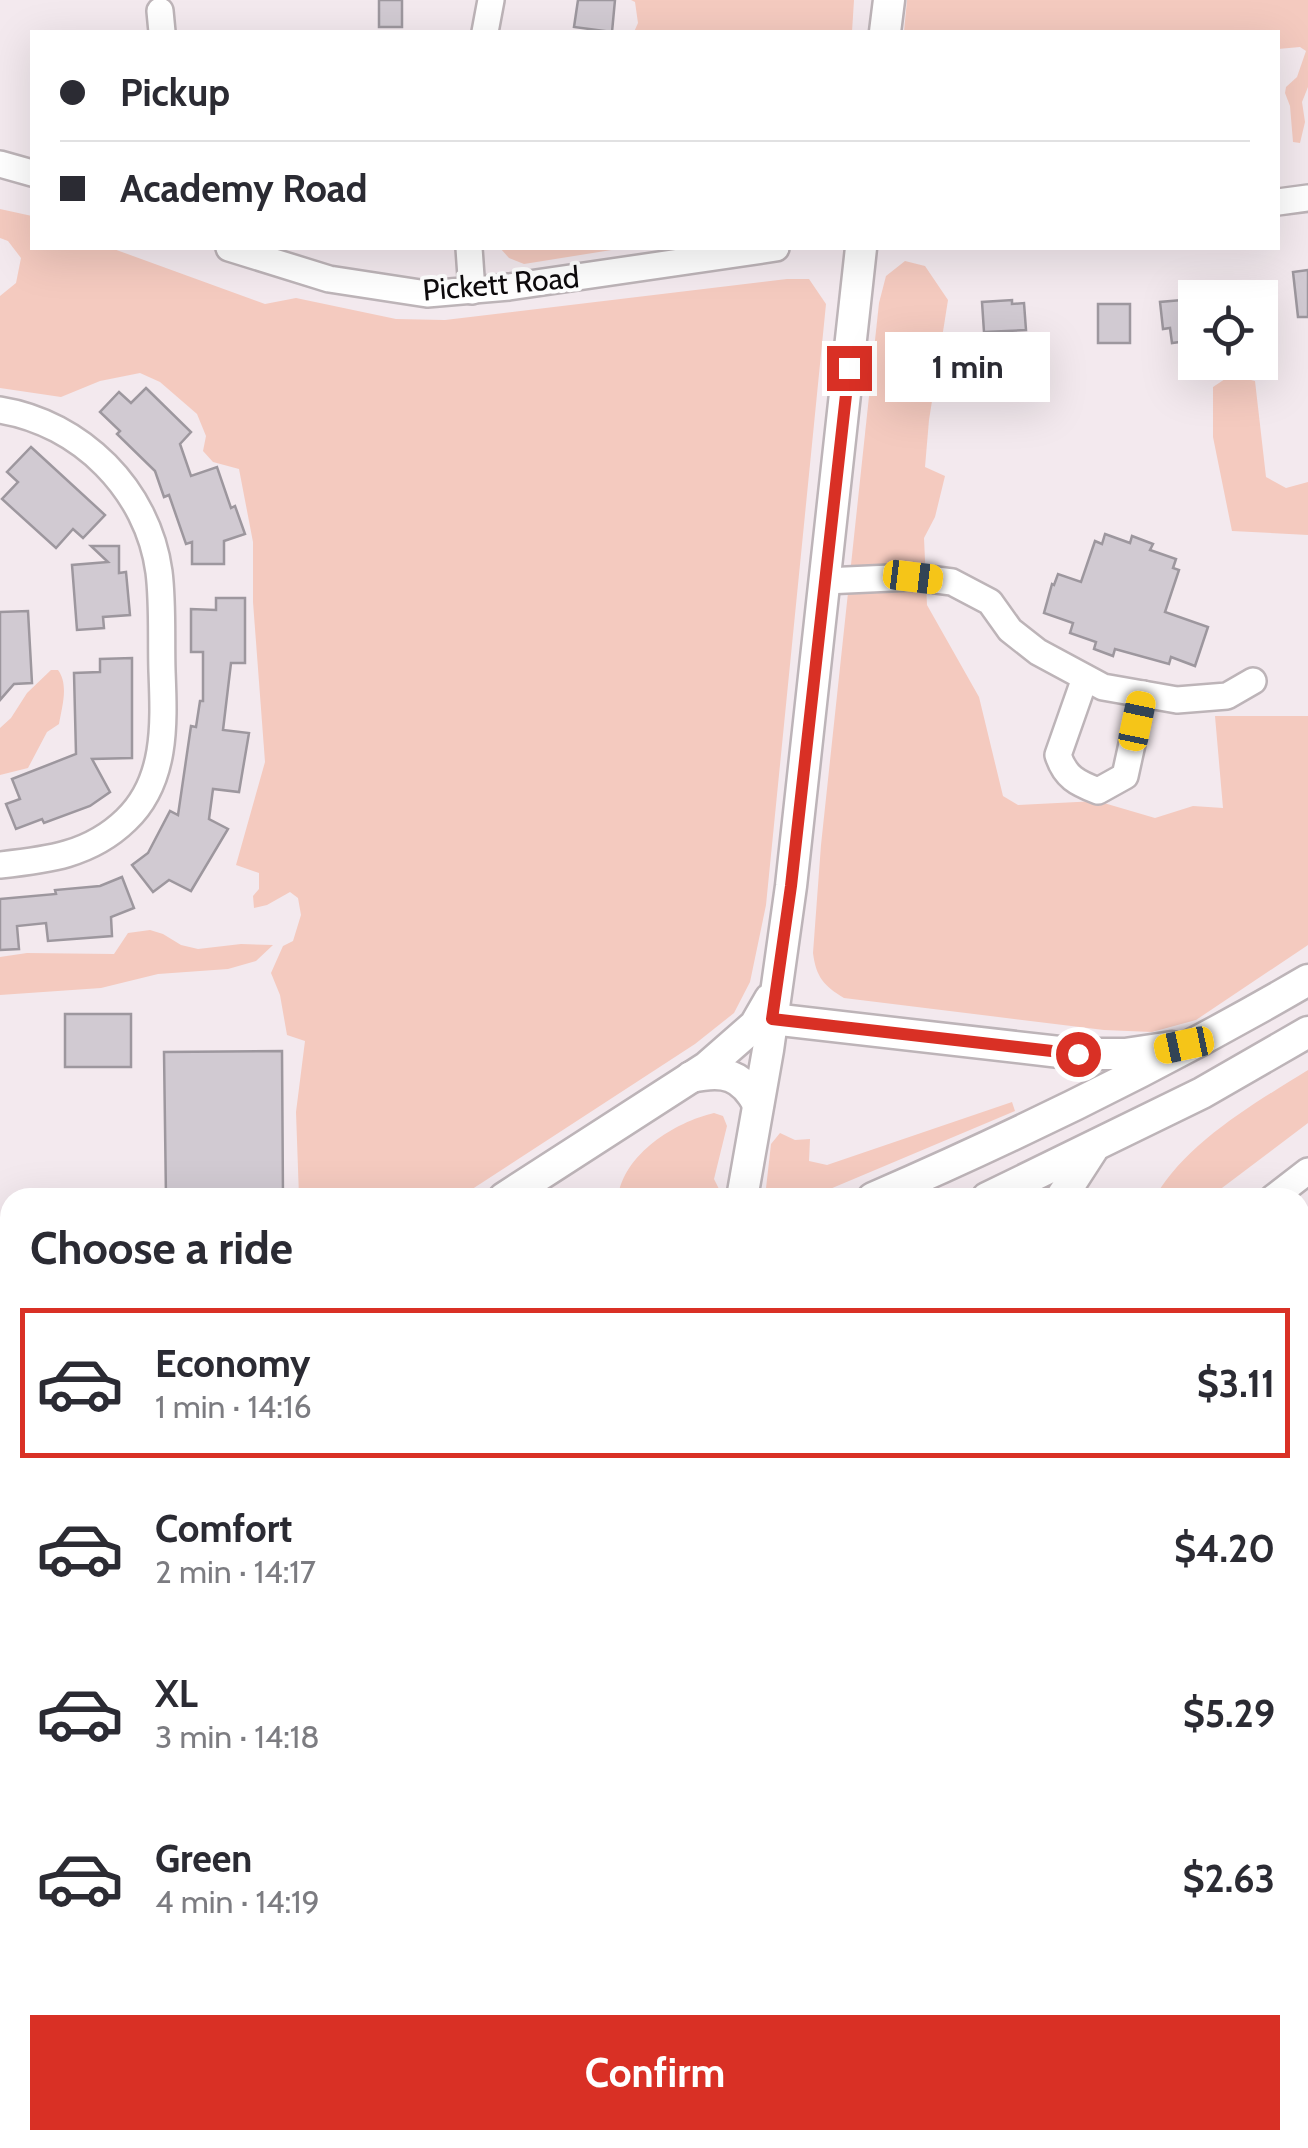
<!DOCTYPE html>
<html lang="en">
<head>
<meta charset="utf-8">
<style>
	:root { --surface:#fff; --page:#f2f2f3; --text:#2b2b33; --muted:#7c7c81; --line:#e1e1e2; --accent:#d93025 }
	body { margin:0; font-family:Cabin,sans-serif; background:var(--page); color:var(--text); height:100vh; display:flex; flex-direction:column; font-size:38px; white-space:nowrap }
	* { box-sizing:border-box; margin:0 }
	p { font-size:32px; color:var(--muted) }
	.icon { flex:none; width:55px; height:55px; fill:none; stroke:currentColor; stroke-width:2; stroke-linecap:round; stroke-linejoin:round }
	.map { position:relative; flex:1; overflow:hidden }
	.sheet { position:absolute; left:0px; top:1188px; width:1310px; height:962px; display:flex; flex-direction:column; background:var(--surface); border-radius:30px 30px 0 0; box-shadow:0 10px 40px #0002 }
	.sheet>* { flex:none }
	.banner { position:absolute; left:30px; top:30px; width:1250px; height:220px; border-radius:0px; box-shadow:0 10px 40px #0002; display:grid; align-content:center; height:220px; padding:0 30px; background:var(--surface) }
	.controls { position:absolute; left:1178px; top:280px; display:grid; gap:20px }
	.controls a { display:grid; place-items:center; width:100px; height:100px; border-radius:0px; background:var(--surface); box-shadow:0 10px 40px #0002; font-size:50px }
	.end { position:absolute; width:45px; height:45px; margin:-22px; border:12px solid #d93025; background:#fff; box-shadow:0 0 0 5px #fff }
	.from { border-radius:50% }
	.bubble { position:absolute; height:70px; border-radius:0px; background:var(--surface); box-shadow:0 10px 40px #0002; font-size:32px; font-weight:700; line-height:70px; text-align:center }
	.car { position:absolute; width:30px; height:60px; margin:-30px -15px; border-radius:12px; box-shadow:0 0 8px 2px #0007; background:linear-gradient(#f5c518 24%,#345 0 40%,#f5c518 0 76%,#345 0 86%,#f5c518 0) }
	.banner b { display:flex; align-items:center; gap:35px; height:95px; font-size:38px }
	.banner b+b { border-top:2px solid var(--line) }
	.banner i { width:25px; height:25px; background:var(--text) }
	ul { padding:0; list-style:none }
	li { display:flex; align-items:center; gap:30px; height:150px; margin:0 20px 15px; padding:0 10px; border:5px solid transparent; border-radius:0px }
	li div { flex:1 }
	li b { display:block; font-size:38px }
	li em { font-style:normal; font-weight:700 }
	li.current { border-color:var(--accent) }
	li>.icon { width:90px; height:90px; stroke-width:1.5 }
	h2 { padding:0 30px; font-size:45px; line-height:120px }
	.button { display:flex; gap:20px; margin-top:auto; padding:20px 30px }
	.button a { flex:1; height:115px; border-radius:0px; background:var(--accent); color:#fff; font-size:40px; font-weight:700; line-height:115px; text-align:center }
	.map>svg:first-child { display:block }
	.built { fill:#ebdae3 }
	.green { fill:#f4cabf }
	.building { fill:#d1cad2; stroke:#9d979e; stroke-width:2.5 }
	.lines { fill:none; stroke-linecap:round; stroke-linejoin:round }
	.minor-casing { stroke:#bdb4b8; stroke-width:30 }
	.major-casing { stroke:#bdb4b8; stroke-width:35 }
	.minor { stroke:#fff; stroke-width:25 }
	.major { stroke:#fff; stroke-width:30 }
	.route { stroke:#d93025; stroke-width:12 }
	.labels { text-anchor:middle; stroke-width:8; stroke-linejoin:round; paint-order:stroke }
	.street-label { font-size:30px; fill:#0e0b0d; stroke:#fff }
</style>
</head>
<body>
<div class="map">
<svg width="1308" height="2148" viewBox="0 0 1308 2148">
	<rect width="100%" height="100%" fill="#f3e9ee"/>
	<path class="built" d="M0,1844L10,1845V2140H563V2148H0Z"/>
	<g class="green">
		<path d="M631,0H854L852,32H634L638,23L635,2Z"/>
		<path d="M907,0H1308V87L1302,102L1305,122L1300,143L1293,142L1290,106L1285,93L1286,87L1297,77L1306,51L1300,47L1278,49V32H904Z"/>
		<path d="M0,209L32,216V248H111L265,304L296,298L396,319L445,320L787,279H809L826,304L766,905L750,982L734,1013L695,1044L460,1197H299L296,1112L305,1041L287,1035L280,995L271,973L283,946L293,941L301,915L298,898L290,892L267,905L254,908L253,896L259,889V873L236,865L265,762L253,602V542L239,469L213,462L203,451L206,436L197,414L160,382L140,373L100,381L61,397L0,388V296L16,283L21,258L8,241L0,238Z"/>
		<path d="M500,248H499H624L524,264L509,258Z"/>
		<path d="M905,261L925,266L948,300L929,420L925,467L945,476L935,517L924,538L927,605L979,697L1003,796L1018,805L1097,801L1155,818L1193,806L1223,808L1215,716H1308V945L1196,1020L1152,1032L1104,1030L844,998C824,986 816,977 813,953L821,845L879,303L886,276Z"/>
		<path d="M1231,375L1255,381L1266,477L1286,488L1308,482V535L1232,531L1213,437V387Z"/>
		<path d="M51,670H58C69,685 62,706 59,724L47,732L28,768L0,775V728L11,718L27,693Z"/>
		<path d="M150,930L163,934L181,945L198,949L241,944L273,945L256,961L228,969L158,974L101,988L0,995V957L27,953L114,954L128,933Z"/>
		<path d="M1308,1070V1123L1210,1197H1155C1187,1142 1255,1103 1308,1070Z"/>
		<path d="M1012,1102L1015,1111L811,1197H765L771,1144L780,1133L795,1140L810,1139L809,1161L827,1165Z"/>
		<path d="M714,1113L723,1116L727,1126L714,1179L723,1197H618C624,1154 675,1122 714,1113Z"/>
	</g>
	<g class="building">
		<rect x="379" y="0" width="23" height="27"/>
		<path d="M578,0H615L612,32L574,27Z"/>
		<path d="M1308,270V317H1298L1293,272Z"/>
		<path d="M1193,299L1195,340L1172,343L1170,328L1163,329L1160,302Z"/>
		<path d="M1012,300V304L1024,303L1026,330L984,332L982,302Z"/>
		<rect x="1098" y="304" width="32" height="39"/>
		<path d="M146,388L191,432L180,444L191,476L217,467L231,508L235,506L245,534L224,541V564H192V542L186,544L169,495L164,497L155,471L117,434L120,431L100,412L119,392L131,403Z"/>
		<path d="M31,447L105,515L83,538L73,529L56,548L2,499L18,482L7,472Z"/>
		<path d="M1105,534L1130,543L1132,536L1153,544L1150,550L1176,559L1173,568L1179,570L1165,612L1208,627L1195,666L1171,657L1169,664L1115,649L1113,656L1094,649L1096,642L1070,633L1073,623L1044,613L1052,584L1054,585L1058,574L1081,582L1095,541L1102,544Z"/>
		<path d="M91,546H119V573L126,572L130,615L103,617L104,628L77,630L72,565L108,562Z"/>
		<path d="M216,598H245V663H231L223,730L249,733L239,792L213,789L209,819L228,829L191,891L169,880L153,892L132,865L148,853L170,811L178,815L191,726L196,727L200,701H203V652H191V609L216,610Z"/>
		<path d="M28,611L32,683L14,684L0,700V612Z"/>
		<path d="M132,658V758L92,759L110,792L90,806L44,823L42,819L16,829L6,804L20,799L12,779L76,754L74,673L100,672V659Z"/>
		<path d="M122,877L134,908L111,917L112,936L48,941L46,923L17,926L19,949L0,950V899L56,894L55,890L100,886Z"/>
		<rect x="65" y="1014" width="66" height="53"/>
		<path d="M282,1051L283,1198H166L164,1052Z"/>
	</g>
	<g class="lines">
		<defs>
			<g id="minor">
				<path d="M160,11L162,32"/>
				<path d="M485,32L491,0"/>
				<path d="M0,164L32,173"/>
				<path d="M1278,202L1308,198"/>
				<path d="M229,248L329,279L427,294L509,287L776,248"/>
				<path d="M469,248L472,291"/>
				<path d="M0,410C81,423 148,490 159,572C163,604 161,638 162,671C164,723 167,781 126,820C90,855 47,860 0,865"/>
				<path d="M825,581L913,577L952,582L990,602L1010,630L1038,652L1103,687L1177,700L1227,696L1253,681"/>
				<path d="M1085,678L1058,755C1065,777 1077,783 1098,791L1125,776L1143,694"/>
				<path d="M1273,1198L1308,1171"/>
				<path d="M0,1368L10,1367"/>
				<path d="M1300,1533L1308,1535"/>
				<path d="M0,1552L10,1553"/>
				<path d="M1300,1951L1308,1945"/>
				<path d="M0,2092L10,2101"/>
				<path d="M56,2140L65,2148"/>
				<path d="M502,2148L510,2140"/>
				<path d="M848,2148L849,2140"/>
				<path d="M1113,2148L1116,2140"/>
			</g>
			<g id="major">
				<path d="M885,32L889,0"/>
				<path d="M772,1019L1077,1054H1125L1172,1047"/>
				<path d="M691,1077C724,1070 742,1074 758,1104"/>
				<path d="M504,1198L707,1067L755,1025L770,999"/>
				<path d="M742,1198L768,1050L791,886L861,248"/>
				<path d="M873,1198C1023,1133 1167,1062 1308,980"/>
				<path d="M987,1198L1202,1093L1308,1032"/>
				<path d="M1061,1198L1092,1150"/>
				<path d="M0,1417L10,1416"/>
				<path d="M0,1462L10,1460"/>
				<path d="M0,1494L10,1495"/>
				<path d="M606,2140V2148"/>
			</g>
		</defs>
		<use href="#minor" class="minor-casing"/>
		<use href="#major" class="major-casing"/>
		<use href="#minor" class="minor"/>
		<use href="#major" class="major"/>
	</g>
	<g class="lines">
		<path class="route" d="M849,368L791,886L772,1019L1078,1054"/>
	</g>
	<g class="labels">
		<g class="street-label">
			<text transform="translate(501 284) rotate(-5)" y="10">Pickett Road</text>
		</g>
	</g>
</svg>
<div class="controls">
<a><svg class="icon" aria-label="locate" viewBox="0 0 24 24"><circle cx="12" cy="12" r="6"/><path d="M12 2v4M12 18v4M2 12h4M18 12h4"/></svg></a>
</div>
<i class="end from" style="left:1078px;top:1054px"></i>
<i class="end" style="left:849px;top:368px"></i>
<div class="bubble" style="left:885px;top:332px;width:165px">1 min</div>
<i class="car" style="left:913px;top:577px;rotate:97deg"></i>
<i class="car" style="left:1137px;top:721px;rotate:12deg"></i>
<i class="car" style="left:1184px;top:1045px;rotate:258deg"></i>
<div class="banner">
<b><i class="from"></i>Pickup</b>
<b><i></i>Academy Road</b>
</div>
<section class="sheet">
<h2>Choose a ride</h2>
<ul>
<li class="current"><svg class="icon" aria-label="car" viewBox="0 0 24 24"><path d="M5 17H2v-5l4-1 3-4h7l3 4 3 1v5h-3M9 17h6M6 11h13"/><circle cx="7" cy="17" r="2"/><circle cx="17" cy="17" r="2"/></svg><div><b>Economy</b><p>1 min · 14:16</p></div><em>$3.11</em></li>
<li><svg class="icon" aria-label="car" viewBox="0 0 24 24"><path d="M5 17H2v-5l4-1 3-4h7l3 4 3 1v5h-3M9 17h6M6 11h13"/><circle cx="7" cy="17" r="2"/><circle cx="17" cy="17" r="2"/></svg><div><b>Comfort</b><p>2 min · 14:17</p></div><em>$4.20</em></li>
<li><svg class="icon" aria-label="car" viewBox="0 0 24 24"><path d="M5 17H2v-5l4-1 3-4h7l3 4 3 1v5h-3M9 17h6M6 11h13"/><circle cx="7" cy="17" r="2"/><circle cx="17" cy="17" r="2"/></svg><div><b>XL</b><p>3 min · 14:18</p></div><em>$5.29</em></li>
<li><svg class="icon" aria-label="car" viewBox="0 0 24 24"><path d="M5 17H2v-5l4-1 3-4h7l3 4 3 1v5h-3M9 17h6M6 11h13"/><circle cx="7" cy="17" r="2"/><circle cx="17" cy="17" r="2"/></svg><div><b>Green</b><p>4 min · 14:19</p></div><em>$2.63</em></li>
</ul>
<div class="button"><a>Confirm</a></div>
</section>
</div>
</body>
</html>
